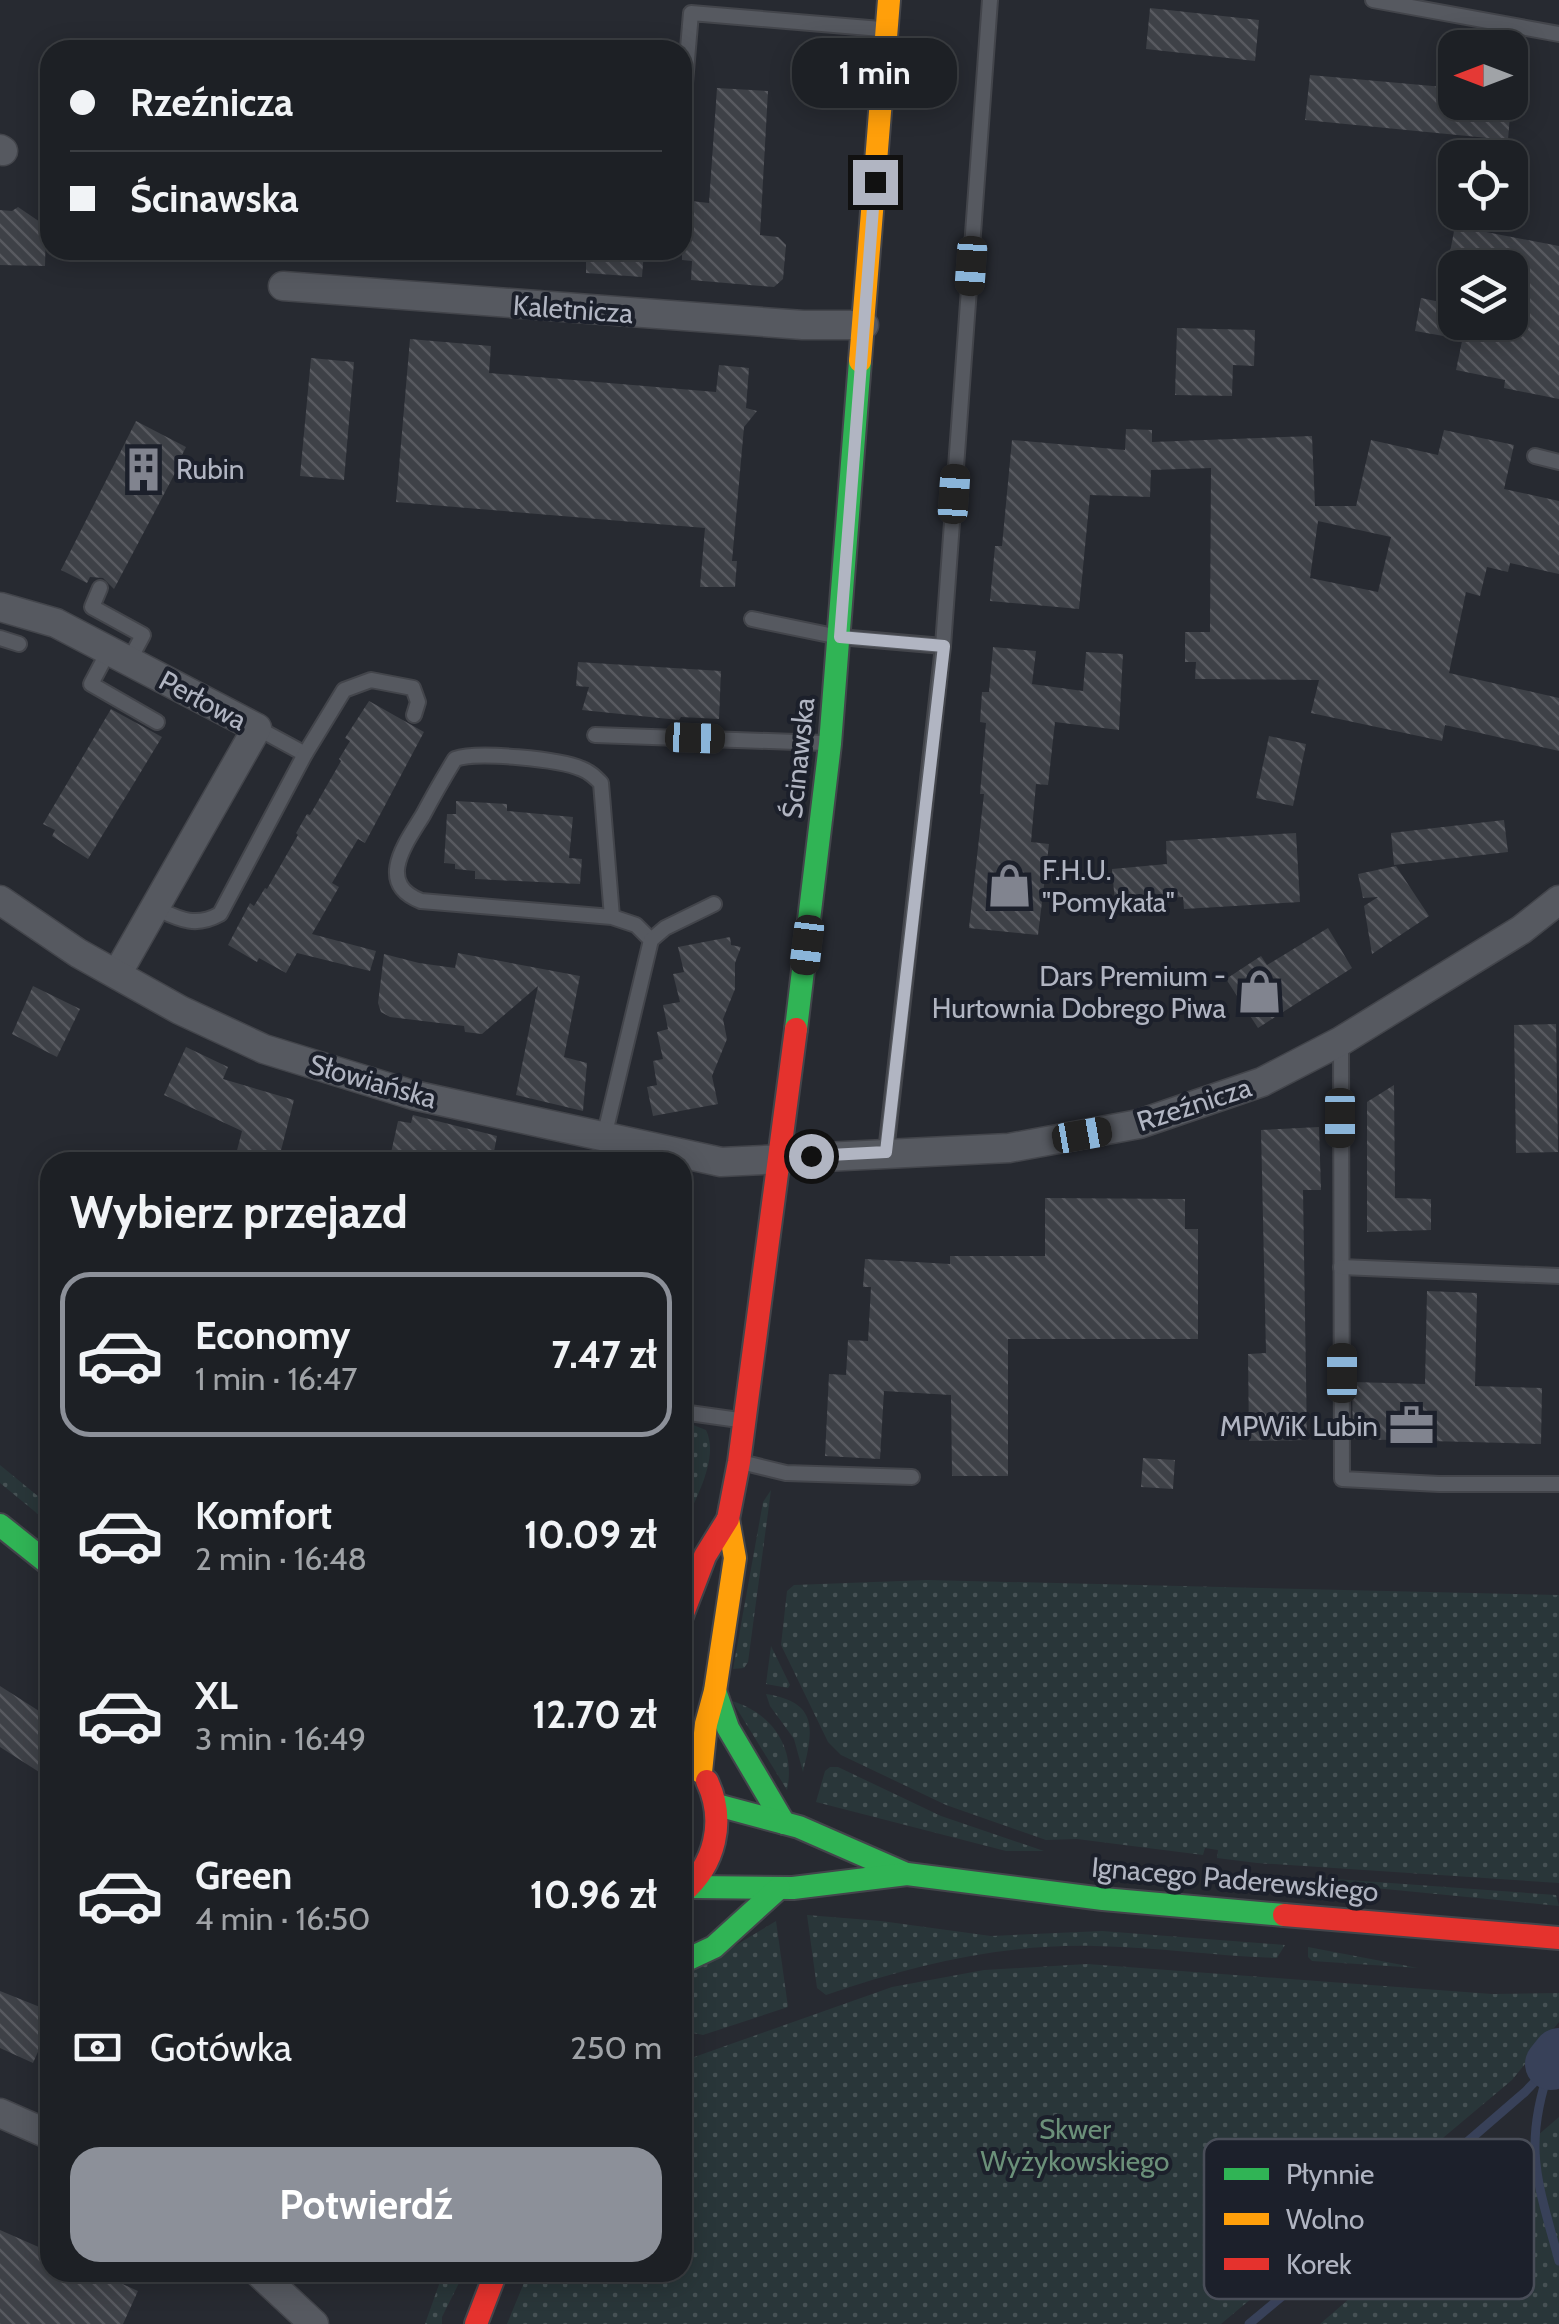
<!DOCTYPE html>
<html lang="pl">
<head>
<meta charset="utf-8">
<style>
	:root { --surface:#1d2025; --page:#25282d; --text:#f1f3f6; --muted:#a0a3a7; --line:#3b3e42; --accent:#8c9099 }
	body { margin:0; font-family:Cabin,sans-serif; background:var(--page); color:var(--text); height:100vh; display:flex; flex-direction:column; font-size:38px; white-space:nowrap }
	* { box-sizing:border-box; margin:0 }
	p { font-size:32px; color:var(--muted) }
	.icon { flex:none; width:55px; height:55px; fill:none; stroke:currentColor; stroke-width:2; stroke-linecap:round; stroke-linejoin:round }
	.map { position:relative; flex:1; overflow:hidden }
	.details { position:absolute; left:40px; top:1152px; width:652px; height:1130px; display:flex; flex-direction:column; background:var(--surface); border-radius:30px; box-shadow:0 5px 25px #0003,0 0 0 2px var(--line) }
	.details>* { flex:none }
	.hud { position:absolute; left:40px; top:40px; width:652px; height:220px; border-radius:30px; box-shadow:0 5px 25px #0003,0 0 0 2px var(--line); display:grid; align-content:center; height:220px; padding:0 30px; background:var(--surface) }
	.needle { width:65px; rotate:270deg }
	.tools { position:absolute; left:1438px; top:30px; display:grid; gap:20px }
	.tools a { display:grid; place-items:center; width:90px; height:90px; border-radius:20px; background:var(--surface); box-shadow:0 5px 25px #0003,0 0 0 2px var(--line); font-size:50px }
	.end { position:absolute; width:45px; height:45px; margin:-22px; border:12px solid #b1b5c2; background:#111; box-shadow:0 0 0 5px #111 }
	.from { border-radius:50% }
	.bubble { position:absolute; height:70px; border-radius:30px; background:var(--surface); box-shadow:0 5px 25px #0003,0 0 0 2px var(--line); font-size:32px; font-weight:700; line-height:70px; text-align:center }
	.car { position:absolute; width:30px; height:60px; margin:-30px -15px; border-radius:12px; box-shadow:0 0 8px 2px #0007; background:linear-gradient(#222 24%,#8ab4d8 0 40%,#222 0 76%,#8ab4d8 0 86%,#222 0) }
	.hud b { display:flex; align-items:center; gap:35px; height:95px; font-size:38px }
	.hud b+b { border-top:2px solid var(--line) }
	.hud i { width:25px; height:25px; background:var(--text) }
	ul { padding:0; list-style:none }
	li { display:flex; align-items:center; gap:30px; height:165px; margin:0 20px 15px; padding:0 10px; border:5px solid transparent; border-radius:30px }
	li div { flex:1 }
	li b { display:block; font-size:38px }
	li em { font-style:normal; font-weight:700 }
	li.active { border-color:var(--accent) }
	li>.icon { width:90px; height:90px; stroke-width:1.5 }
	h2 { padding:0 30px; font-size:45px; line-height:120px }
	.pay { display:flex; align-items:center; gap:25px; height:110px; padding:0 30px; font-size:38px }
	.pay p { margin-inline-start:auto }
	.cta { display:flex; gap:20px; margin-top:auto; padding:20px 30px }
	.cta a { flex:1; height:115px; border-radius:30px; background:var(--accent); color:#fff; font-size:40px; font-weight:700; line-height:115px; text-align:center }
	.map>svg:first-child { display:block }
	.green { fill:url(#green-dots) }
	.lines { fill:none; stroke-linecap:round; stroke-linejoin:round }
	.stream { stroke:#384159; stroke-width:9 }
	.river { stroke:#384159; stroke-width:52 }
	.building { fill:url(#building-back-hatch); fill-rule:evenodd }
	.lane-casing { stroke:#43454b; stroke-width:18 }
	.street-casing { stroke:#43454b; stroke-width:31 }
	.fast-casing { stroke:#43454b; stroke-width:26 }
	.slow-casing { stroke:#43454b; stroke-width:26 }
	.jam-casing { stroke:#43454b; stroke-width:26 }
	.lane { stroke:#565960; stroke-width:14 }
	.street { stroke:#565960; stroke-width:28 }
	.fast { stroke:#30b455; stroke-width:22 }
	.slow { stroke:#ff9f0a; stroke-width:22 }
	.jam { stroke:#e5322d; stroke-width:22 }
	.route { stroke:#b1b5c2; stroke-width:12 }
	.labels { text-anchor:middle; stroke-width:8; stroke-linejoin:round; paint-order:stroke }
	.street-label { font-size:28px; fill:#b1b5c2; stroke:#1c202b }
	.poi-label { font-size:28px; fill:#b1b5c2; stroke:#1c202b; text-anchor:start }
	.park-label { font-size:28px; fill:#6b9079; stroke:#1c202b }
	.key { fill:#1c202b; stroke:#494d58; stroke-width:2.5 }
	.key-label { font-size:28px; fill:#b1b5c2 }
</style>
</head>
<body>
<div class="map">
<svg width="1559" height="2324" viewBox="0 0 1559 2324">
	<defs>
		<pattern id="green-dots" width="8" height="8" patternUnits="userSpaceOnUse" patternTransform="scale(2.5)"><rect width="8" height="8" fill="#293639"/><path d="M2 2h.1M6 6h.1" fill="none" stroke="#465154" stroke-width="1.8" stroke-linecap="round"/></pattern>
		<pattern id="building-back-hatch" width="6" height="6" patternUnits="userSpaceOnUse" patternTransform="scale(2.5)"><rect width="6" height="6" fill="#3e4147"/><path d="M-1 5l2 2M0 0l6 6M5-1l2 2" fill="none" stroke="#585a60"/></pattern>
	</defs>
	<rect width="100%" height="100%" fill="#272a31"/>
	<g class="green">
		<path d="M688,1423L706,1430C720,1459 694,1501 683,1528V1454Z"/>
		<path d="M0,1465L50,1506V1524L0,1483Z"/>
		<path d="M771,1490L748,1662L744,1668L733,1669L763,1502Z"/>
		<path d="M927,1580L1559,1595V1883L1257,1863L1217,1858L1218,1850L1205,1848L1203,1855L1077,1839L1046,1840L946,1805L841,1755L828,1742L781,1645L787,1591L794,1585Z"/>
		<path d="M771,1646L790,1685L788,1688L766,1684Z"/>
		<path d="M766,1694C818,1702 814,1729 803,1772L794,1739L770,1706Z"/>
		<path d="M732,1701C772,1713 796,1748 787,1790Z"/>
		<path d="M830,1767H838L941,1816L1044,1851H1006L816,1802L825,1771Z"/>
		<path d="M683,1791C695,1813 695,1833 683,1854Z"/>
		<path d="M1321,1878L1556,1895L1559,1906L1313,1882Z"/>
		<path d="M807,1915L881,1921L991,1936L1102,1931L1285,1945L1277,1958C1216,1956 1155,1947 1094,1946C1001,1944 914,1965 826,1995L817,1988Z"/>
		<path d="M776,1921L788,2007L703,2035L683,2031V1977Z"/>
		<path d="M1308,1947L1418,1968L1312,1961L1308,1957Z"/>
		<path d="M1087,1964L1492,1994L1559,1993V2022L1512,2080L1221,2324H507L528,2273L682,2272L683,2061L892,1987L984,1970Z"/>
		<path d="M1559,2117V2324H1320Z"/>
		<path d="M443,2273H464L442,2317V2324H425Z"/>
	</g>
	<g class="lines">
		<g class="stream">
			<path d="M1551,2064C1522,2147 1537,2179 1559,2261"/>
			<path d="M1430,2174L1525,2092L1546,2070"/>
			<path d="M1249,2324L1390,2206"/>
		</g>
		<path class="river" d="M1551,2064L1559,2054"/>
	</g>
	<g class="building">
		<path d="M1150,8L1259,20L1255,61L1146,49Z"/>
		<path d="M1310,75L1455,88V102H1511L1508,140L1305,120Z"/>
		<path d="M717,88L768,91L760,235L778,237L786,245L783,279L774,287L691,280L692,261L682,260V200L709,203Z"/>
		<path d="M18,207L46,226L45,266L0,265V210L12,211Z"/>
		<path d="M1455,226L1559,246V399L1504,388L1505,380L1456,370L1466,322H1510V268H1447Z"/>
		<path d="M586,250H644L642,277L586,273Z"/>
		<path d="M1421,298L1455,305V338L1415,331Z"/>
		<path d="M1177,328L1255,330L1254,366L1233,365L1232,396L1175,395Z"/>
		<path d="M410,339L491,346L489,373L716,392L719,365L749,368L746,408L757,411L744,427L732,561H737L735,587H700L705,528L396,502Z"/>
		<path d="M311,358L354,362L344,480L300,476Z"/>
		<path d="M136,421L186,447L181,457L183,458L114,589L103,578L90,577L87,583L61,570Z"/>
		<path d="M1126,429L1152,430V442L1312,436L1315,506H1356L1371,440L1438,455L1444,430L1514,445L1504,489L1559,501V574L1510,563L1508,572L1487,567L1480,596L1466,592L1449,673L1559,698V751L1445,725L1442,741L1311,713L1319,680L1195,679L1196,662H1185V632H1210L1211,468L1151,470L1150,497L1090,495L1079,609L990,601L995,546H1002L1012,440L1125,450ZM1318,521L1391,537L1378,592L1310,578Z"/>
		<path d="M993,647L1036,651L1032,684L1083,691L1086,652L1123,654L1119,730L1055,722L1048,785L1036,784L1031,842L1049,844L1038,935L969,928L984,794H980L986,723L980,722L982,692H989Z"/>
		<path d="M578,662L721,671L719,719L681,717L679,720L582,710L589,687L576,686Z"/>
		<path d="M369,701L424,732L365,843L358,839L332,883L339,887L312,934L376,951L370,971L297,953L286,973L259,958L257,962L228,945L250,903L254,906L265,888L267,889L298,835L296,833L307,814L310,815L341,761L339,759L350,741L345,738Z"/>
		<path d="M111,709L162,737L88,859L52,836L55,830L43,824Z"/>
		<path d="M1269,736L1306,744L1293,806L1256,798Z"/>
		<path d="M456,801L507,804V811L573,817L569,858L582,859L580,884L475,879V871L455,869V864L444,863L447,814H456Z"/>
		<path d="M1504,820L1508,852L1394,865L1391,833Z"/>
		<path d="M1296,833L1300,902L1184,909L1183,897L1115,902L1112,869L1167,864L1166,841Z"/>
		<path d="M1396,866L1429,916L1372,954L1364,906L1378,897L1363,898L1358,874Z"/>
		<path d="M1328,928L1352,968L1258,1028L1226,979L1261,956L1267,965Z"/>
		<path d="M730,937L731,945L741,947L735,963V989L723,1019L727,1039L712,1076L718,1104L653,1116L647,1087L657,1085L653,1061L663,1059L657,1032L668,1029L663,1005L680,1002L673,974L684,972L678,947Z"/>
		<path d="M458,953L580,976L564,1057L587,1063L583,1111L516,1095L538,986L482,1034L465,1032L464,1026L390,1017L381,1012L378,1003L384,954L419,963L455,968Z"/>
		<path d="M33,986L80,1009L57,1057L12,1034Z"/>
		<path d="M1556,1024L1558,1152L1516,1153L1514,1025Z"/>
		<path d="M186,1047L228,1067L223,1079L294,1100L278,1162H234L242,1131L164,1095Z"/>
		<path d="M1394,1085L1395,1198L1431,1199V1230L1367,1232V1102Z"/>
		<path d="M413,1115L497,1136L492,1162H389L398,1121L411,1123Z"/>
		<path d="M1319,1127L1321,1190H1303L1307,1440L1249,1441L1248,1354L1266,1353L1261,1130Z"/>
		<path d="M1045,1198L1185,1199V1229H1198V1339H1008V1476H952L951,1395L884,1391L880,1459L825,1456L829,1374L846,1375L848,1340L868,1341L871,1287H863L865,1259L950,1264V1256H1045Z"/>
		<path d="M1427,1291L1477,1293L1475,1386L1542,1388L1541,1444L1353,1439L1352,1382L1425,1384Z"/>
		<path d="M1143,1458L1175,1460L1173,1489L1141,1487Z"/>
		<path d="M0,1686L50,1718V1779L0,1747Z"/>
		<path d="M0,1991L50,2011V2025L33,2063L0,2048Z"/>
		<path d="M0,2230L50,2252V2272H96L138,2291L123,2324H0Z"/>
	</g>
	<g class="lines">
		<defs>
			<g id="lane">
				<path d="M1373,0L1559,34"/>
				<path d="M682,118L691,13L881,29"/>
				<path d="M1535,456L1559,462"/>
				<path d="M100,588L92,607L143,635L129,661"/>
				<path d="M752,619L839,637L943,646"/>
				<path d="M0,638L19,644"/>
				<path d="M109,650L91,684L157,722"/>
				<path d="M257,728L305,754"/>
				<path d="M595,735L824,743"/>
				<path d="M155,908C179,919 195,928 220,914L305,754L344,690L371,680L413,688L418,702L414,715"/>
				<path d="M612,917L601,783C595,777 590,772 582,769C560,759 477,751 455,759C444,777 433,796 423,815C406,843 375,883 421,901L612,917L636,925L651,940"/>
				<path d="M1341,1042L1342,1479L1439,1484H1559"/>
				<path d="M604,1137L651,940L665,928L714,904"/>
				<path d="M886,1152L943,646L990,0"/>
				<path d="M1341,1267L1559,1276"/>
				<path d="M682,1412L739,1420"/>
				<path d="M745,1463L786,1473L912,1477"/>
			</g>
			<g id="street">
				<path d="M0,149L3,151"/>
				<path d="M283,286L803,325H864"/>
				<path d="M0,607L56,623L257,728L117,974"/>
				<path d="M0,900L78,953L180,1010L264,1049L413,1095L721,1162L1009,1148L1139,1124L1262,1082L1341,1041L1521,930L1559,900"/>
				<path d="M0,2113L50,2135"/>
				<path d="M258,2272L314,2324"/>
			</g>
			<g id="fast">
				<path d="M796,1029L830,744L860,361"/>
				<path d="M0,1525L50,1565"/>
				<path d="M715,1691L728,1728L784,1823"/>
				<path d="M717,1805L799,1827L904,1873"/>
				<path d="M692,1887L793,1888L907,1874L1103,1899L1284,1915"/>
				<path d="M682,1962L714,1947L779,1888"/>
			</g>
			<g id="slow">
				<path d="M860,361L889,0"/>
				<path d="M701,1772L706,1724L715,1691L735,1558L728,1519"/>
			</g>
			<g id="jam">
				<path d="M682,1616L705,1556L728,1519L739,1462L796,1029"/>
				<path d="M682,1893C715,1865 726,1821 707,1781"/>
				<path d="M1284,1915L1559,1938"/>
				<path d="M476,2324L496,2272"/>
			</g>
		</defs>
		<use href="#lane" class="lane-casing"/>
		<use href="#street" class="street-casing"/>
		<use href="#fast" class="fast-casing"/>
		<use href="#slow" class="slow-casing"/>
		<use href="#jam" class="jam-casing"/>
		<use href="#lane" class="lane"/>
		<use href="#street" class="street"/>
		<use href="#fast" class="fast"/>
		<use href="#slow" class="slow"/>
		<use href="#jam" class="jam"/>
	</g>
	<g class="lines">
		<path class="route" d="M811,1156L886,1152L944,646L840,637L875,182"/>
	</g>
	<defs>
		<symbol id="building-bare" viewBox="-9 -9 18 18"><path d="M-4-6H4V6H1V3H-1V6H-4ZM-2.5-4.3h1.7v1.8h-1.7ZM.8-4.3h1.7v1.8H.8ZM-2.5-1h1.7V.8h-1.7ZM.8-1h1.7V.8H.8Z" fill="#81848f" stroke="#1c202b" stroke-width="2.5" paint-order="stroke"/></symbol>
		<symbol id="shop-bare" viewBox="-9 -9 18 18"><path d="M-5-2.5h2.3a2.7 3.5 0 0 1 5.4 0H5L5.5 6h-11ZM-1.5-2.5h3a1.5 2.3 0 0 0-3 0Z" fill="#81848f" stroke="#1c202b" stroke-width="2.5" paint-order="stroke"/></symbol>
		<symbol id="office-bare" viewBox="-9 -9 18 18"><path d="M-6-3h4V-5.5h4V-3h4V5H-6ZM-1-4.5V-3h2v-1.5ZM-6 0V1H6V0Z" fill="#81848f" stroke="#1c202b" stroke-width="2.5" paint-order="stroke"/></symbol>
	</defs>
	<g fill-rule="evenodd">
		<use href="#building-bare" x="112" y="438" width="63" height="63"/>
		<use href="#shop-bare" x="978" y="854" width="63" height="63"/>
		<use href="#shop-bare" x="1228" y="960" width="63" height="63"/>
		<use href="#office-bare" x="1380" y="1394" width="63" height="63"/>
	</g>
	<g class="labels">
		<g class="street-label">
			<text transform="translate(573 309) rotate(4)" y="10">Kaletnicza</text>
			<text transform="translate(203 700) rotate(28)" y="10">Perłowa</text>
			<text transform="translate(798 758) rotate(-84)" y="10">Ścinawska</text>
			<text transform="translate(373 1081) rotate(16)" y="10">Słowiańska</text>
			<text transform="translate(1194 1104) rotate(-18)" y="10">Rzeźnicza</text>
			<text transform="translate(1235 1879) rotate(5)" y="10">Ignacego Paderewskiego</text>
		</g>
		<g class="poi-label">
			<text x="176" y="479">Rubin</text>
			<text x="1042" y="880">F.H.U.<tspan x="1042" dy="32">"Pomykała"</tspan></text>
			<text x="1226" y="986" text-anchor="end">Dars Premium -<tspan x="1226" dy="32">Hurtownia Dobrego Piwa</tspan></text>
			<text x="1378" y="1436" text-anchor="end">MPWiK Lubin</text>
		</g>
		<g class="park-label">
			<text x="1075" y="2139">Skwer<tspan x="1075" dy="32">Wyżykowskiego</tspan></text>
		</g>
	</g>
	<rect x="1204" y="2139" width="330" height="160" rx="15" class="key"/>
	<rect x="1224" y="2168" width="45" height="12" fill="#30b455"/>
	<rect x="1224" y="2213" width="45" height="12" fill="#ff9f0a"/>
	<rect x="1224" y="2258" width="45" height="12" fill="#e5322d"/>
	<g class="key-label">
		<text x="1286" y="2184">Płynnie</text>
		<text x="1286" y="2229">Wolno</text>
		<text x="1286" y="2274">Korek</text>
	</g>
</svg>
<div class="tools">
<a><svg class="needle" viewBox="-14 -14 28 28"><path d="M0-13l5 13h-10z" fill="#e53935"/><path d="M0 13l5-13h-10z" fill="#a0a3a7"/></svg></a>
<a><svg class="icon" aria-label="locate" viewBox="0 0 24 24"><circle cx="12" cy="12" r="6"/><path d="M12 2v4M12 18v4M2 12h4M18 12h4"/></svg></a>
<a><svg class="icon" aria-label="layers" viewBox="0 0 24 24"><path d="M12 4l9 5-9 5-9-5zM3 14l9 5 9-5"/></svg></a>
</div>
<i class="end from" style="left:811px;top:1156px"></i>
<i class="end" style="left:875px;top:182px"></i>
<div class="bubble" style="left:792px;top:38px;width:165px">1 min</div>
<i class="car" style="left:971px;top:266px;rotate:184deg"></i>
<i class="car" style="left:954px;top:494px;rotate:4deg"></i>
<i class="car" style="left:695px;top:738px;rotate:92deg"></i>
<i class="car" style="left:807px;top:945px;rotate:187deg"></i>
<i class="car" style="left:1340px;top:1118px;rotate:180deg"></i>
<i class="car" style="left:1082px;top:1135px;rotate:80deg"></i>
<i class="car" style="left:1342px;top:1373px;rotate:0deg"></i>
<div class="hud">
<b><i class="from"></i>Rzeźnicza</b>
<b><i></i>Ścinawska</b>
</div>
<section class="details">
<h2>Wybierz przejazd</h2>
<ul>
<li class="active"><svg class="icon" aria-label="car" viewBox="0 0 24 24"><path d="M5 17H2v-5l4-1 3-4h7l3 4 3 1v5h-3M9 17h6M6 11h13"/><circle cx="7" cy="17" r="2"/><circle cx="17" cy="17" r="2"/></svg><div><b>Economy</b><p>1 min · 16:47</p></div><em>7.47 zł</em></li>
<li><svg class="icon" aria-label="car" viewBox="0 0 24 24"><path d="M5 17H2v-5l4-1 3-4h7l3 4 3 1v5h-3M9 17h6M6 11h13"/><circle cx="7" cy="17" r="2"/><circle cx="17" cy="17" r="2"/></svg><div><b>Komfort</b><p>2 min · 16:48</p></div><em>10.09 zł</em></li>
<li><svg class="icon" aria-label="car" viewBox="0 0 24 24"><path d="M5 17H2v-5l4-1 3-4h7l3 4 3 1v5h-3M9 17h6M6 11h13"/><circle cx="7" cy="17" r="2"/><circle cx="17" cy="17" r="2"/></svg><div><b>XL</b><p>3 min · 16:49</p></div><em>12.70 zł</em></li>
<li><svg class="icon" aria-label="car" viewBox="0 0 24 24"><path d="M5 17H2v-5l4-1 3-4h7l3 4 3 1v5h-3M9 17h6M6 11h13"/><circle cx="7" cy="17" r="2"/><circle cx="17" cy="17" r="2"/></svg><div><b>Green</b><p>4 min · 16:50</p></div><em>10.96 zł</em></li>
</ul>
<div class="pay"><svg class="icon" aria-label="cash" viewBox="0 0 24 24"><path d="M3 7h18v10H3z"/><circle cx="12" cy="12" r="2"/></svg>Gotówka<p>250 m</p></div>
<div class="cta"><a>Potwierdź</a></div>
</section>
</div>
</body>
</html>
